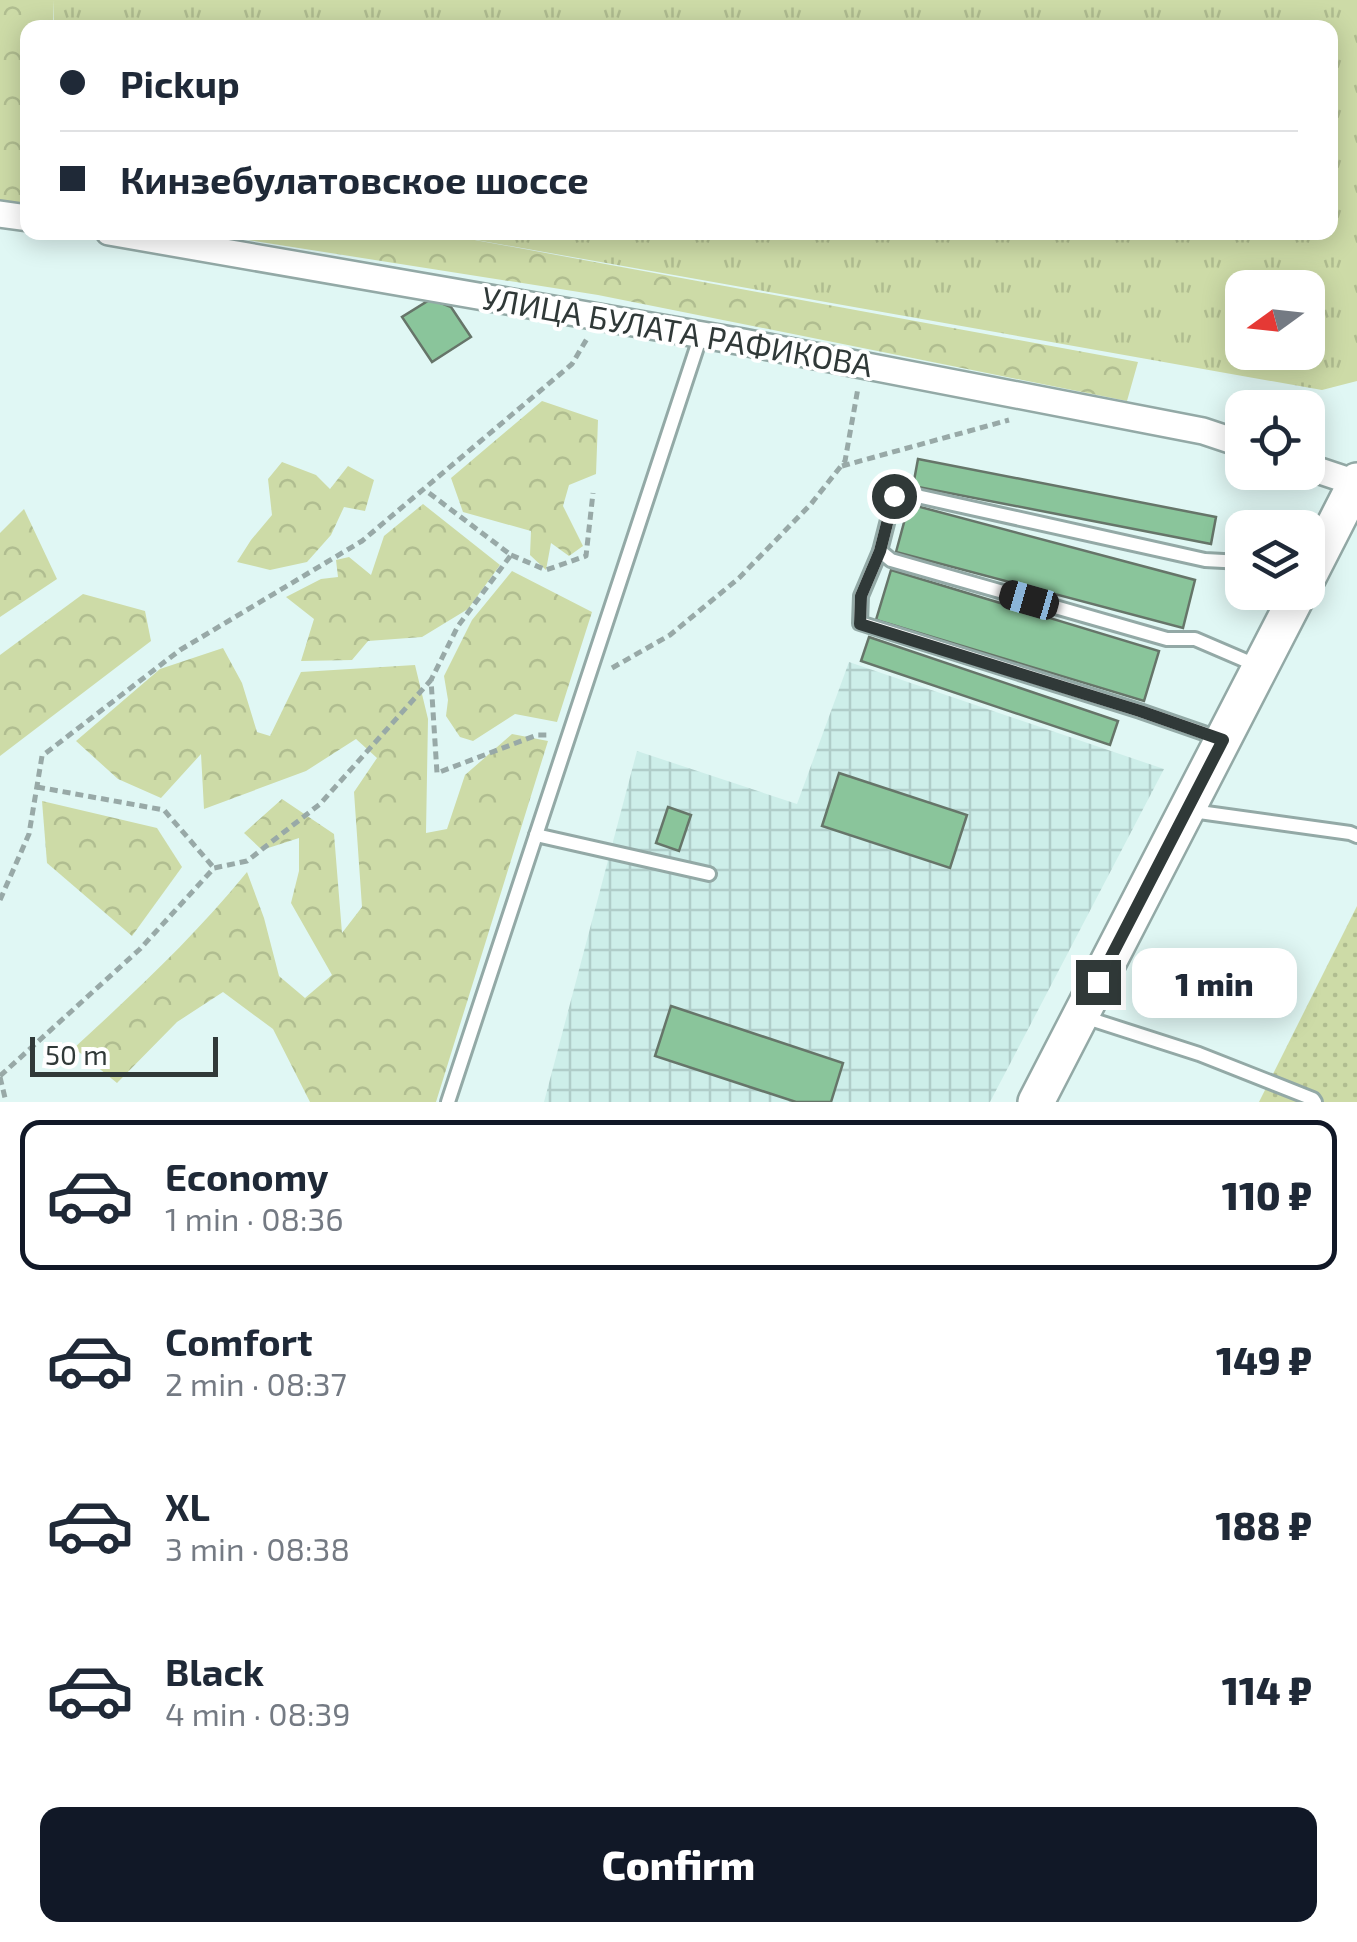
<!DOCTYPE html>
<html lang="en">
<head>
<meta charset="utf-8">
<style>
	:root { --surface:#fff; --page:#f2f2f3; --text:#1f2937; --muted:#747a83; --line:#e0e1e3; --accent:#111827 }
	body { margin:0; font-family:"Exo 2",sans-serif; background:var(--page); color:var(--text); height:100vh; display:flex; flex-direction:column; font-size:38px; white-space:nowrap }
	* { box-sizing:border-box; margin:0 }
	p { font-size:32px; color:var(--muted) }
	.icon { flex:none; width:55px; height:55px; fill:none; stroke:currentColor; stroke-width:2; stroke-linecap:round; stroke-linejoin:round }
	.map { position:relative; height:1102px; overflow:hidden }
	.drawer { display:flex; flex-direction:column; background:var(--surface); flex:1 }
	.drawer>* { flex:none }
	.banner { position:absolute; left:20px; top:20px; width:1318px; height:220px; border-radius:20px; box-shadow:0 5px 25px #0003; display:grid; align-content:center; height:220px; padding:0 40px; background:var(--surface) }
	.needle { width:65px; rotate:255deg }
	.tools { position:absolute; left:1225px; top:270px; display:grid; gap:20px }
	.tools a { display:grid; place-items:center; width:100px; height:100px; border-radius:20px; background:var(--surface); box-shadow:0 5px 25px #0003; font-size:50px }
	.scale { position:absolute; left:30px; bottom:25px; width:188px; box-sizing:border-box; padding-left:10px; border:5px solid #303938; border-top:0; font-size:28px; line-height:35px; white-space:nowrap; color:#303938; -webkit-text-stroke:8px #fff; paint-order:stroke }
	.end { position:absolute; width:45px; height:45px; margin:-22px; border:12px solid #303938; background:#fff; box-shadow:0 0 0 5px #fff }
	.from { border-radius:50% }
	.bubble { position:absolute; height:70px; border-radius:20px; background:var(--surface); box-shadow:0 5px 25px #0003; font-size:32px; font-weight:800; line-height:70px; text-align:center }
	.car { position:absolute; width:30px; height:60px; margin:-30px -15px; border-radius:12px; box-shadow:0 0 8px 2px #0007; background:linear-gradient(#222 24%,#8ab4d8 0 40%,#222 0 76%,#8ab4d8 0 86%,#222 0) }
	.banner b { display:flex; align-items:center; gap:35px; height:95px; font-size:38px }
	.banner b+b { border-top:2px solid var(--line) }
	.banner i { width:25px; height:25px; background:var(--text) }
	ul { padding:18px 0 0; list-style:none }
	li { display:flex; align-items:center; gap:30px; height:150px; margin:0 20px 15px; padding:0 20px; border:5px solid transparent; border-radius:20px }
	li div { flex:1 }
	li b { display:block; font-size:38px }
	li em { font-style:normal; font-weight:800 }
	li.selected { border-color:var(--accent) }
	li>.icon { width:90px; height:90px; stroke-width:1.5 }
	.button { display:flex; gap:20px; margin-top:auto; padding:20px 40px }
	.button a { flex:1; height:115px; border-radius:20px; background:var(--accent); color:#fff; font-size:40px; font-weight:800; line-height:115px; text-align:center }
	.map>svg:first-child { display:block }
	.industrial { fill:url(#industrial-grid) }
	.grass { fill:url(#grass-tufts); fill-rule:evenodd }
	.forest { fill:url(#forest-crowns) }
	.garden { fill:url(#garden-dots) }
	.building { fill:#8ac59b; stroke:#667569; stroke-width:2.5 }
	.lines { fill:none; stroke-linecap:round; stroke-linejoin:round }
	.lane-casing { stroke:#93a9a6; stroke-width:18 }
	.street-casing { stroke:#93a9a6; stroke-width:30 }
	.secondary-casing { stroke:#93a9a6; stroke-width:40 }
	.path { stroke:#98a9a7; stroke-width:5; stroke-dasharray:8 5; stroke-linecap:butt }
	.lane { stroke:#fff; stroke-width:12 }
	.street { stroke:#fff; stroke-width:25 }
	.secondary { stroke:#fff; stroke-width:35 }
	.route { stroke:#303938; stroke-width:12 }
	.labels { text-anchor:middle; stroke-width:8; stroke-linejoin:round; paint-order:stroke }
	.street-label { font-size:32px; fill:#303938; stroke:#fff }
</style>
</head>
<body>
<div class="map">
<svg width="1357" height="1102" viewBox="0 0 1357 1102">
	<defs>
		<pattern id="industrial-grid" width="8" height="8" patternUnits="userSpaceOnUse" patternTransform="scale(2.5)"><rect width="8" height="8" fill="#cdeee9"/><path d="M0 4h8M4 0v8" fill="none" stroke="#b0cdc9"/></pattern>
		<pattern id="grass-tufts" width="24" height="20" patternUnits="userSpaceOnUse" patternTransform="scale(2.5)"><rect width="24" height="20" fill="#cddba7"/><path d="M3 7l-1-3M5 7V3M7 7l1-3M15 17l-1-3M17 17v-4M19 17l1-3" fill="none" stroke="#b0bd90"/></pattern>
		<pattern id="forest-crowns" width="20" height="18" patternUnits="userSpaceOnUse" patternTransform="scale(2.5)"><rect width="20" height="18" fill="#cddba7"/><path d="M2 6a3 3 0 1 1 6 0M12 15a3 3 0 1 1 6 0" fill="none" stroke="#b0bd90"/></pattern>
		<pattern id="garden-dots" width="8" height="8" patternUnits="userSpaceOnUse" patternTransform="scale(2.5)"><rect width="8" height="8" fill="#cddba7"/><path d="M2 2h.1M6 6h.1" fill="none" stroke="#b0bd90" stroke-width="1.8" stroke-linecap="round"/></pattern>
	</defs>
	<rect width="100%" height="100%" fill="#e0f7f4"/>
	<path class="industrial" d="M849,662L1164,769L990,1102H544L637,751L797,804Z"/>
	<path class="grass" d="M53,0H1357V381L1322,390L437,233L1330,232V28H54ZM1242,288H1308V352H1242Z"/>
	<g class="forest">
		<path d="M0,0H53V27L28,28L27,205L0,201Z"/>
		<path d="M203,233H437L1138,362L1127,401L598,295Z"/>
		<path d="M542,401L598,420L596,474L569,485L563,506L583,546L569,556L551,543L546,570L530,555L531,531L463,512L451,478Z"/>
		<path d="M282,462L316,475L330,489L348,466L374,480L365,511L344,507L331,535L307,562L270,570L237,562L251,540L272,515L268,479Z"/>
		<path d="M423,504L500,565L468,609L422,637L368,641L352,660L301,661L314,619L286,597L321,579L338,577L336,560L349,557L371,575L384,536Z"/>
		<path d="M24,509L57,579L0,617V533Z"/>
		<path d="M512,571L592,612L557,722L515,714L473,741L460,737L446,716L448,700L444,676L472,620Z"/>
		<path d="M83,594L145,611L151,641L0,756V655Z"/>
		<path d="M223,648L242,683L257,732L270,736L301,672L415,665L428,719L426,833L447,829L465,775L512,734L548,741L436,1102H310L273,1029L223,992L177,1022L117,1083L74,1048C135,992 195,936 247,872L264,918L279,976L305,998L332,975L291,903L299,871V838L262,850L244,833L282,799L334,834L342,933L362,907L354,792L377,758L356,739L306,771L204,809L201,754L161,798L118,779L76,741L160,669Z"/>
		<path d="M42,801L157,828L182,867L132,936L47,863Z"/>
	</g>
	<path class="garden" d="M1357,906V1102H1259Z"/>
	<g class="building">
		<path d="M431,299L451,307L471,337L432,362L402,317Z"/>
		<path d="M918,459L1216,517L1211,544L913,486Z"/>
		<path d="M909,504L1195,580L1183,628L896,552Z"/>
		<path d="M891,570L1159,651L1144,701L876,620Z"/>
		<path d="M869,637L1118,721L1110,745L861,661Z"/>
		<path d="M839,773L967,815L950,868L822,826Z"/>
		<path d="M668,807L691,815L679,851L656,843Z"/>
		<path d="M671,1006L843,1063L831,1102H796L655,1056Z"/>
	</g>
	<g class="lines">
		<defs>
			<g id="lane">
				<path d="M880,551L861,596L860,623L1140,711L1221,739"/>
				<path d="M1242,562L1205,560L917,496H894L880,551L891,560L1167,639H1195L1258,666"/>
				<path d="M1192,811L1350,833L1357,836"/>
				<path d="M536,835L709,874"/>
				<path d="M1084,1017L1199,1054L1313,1099L1315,1102"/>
				<path d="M448,1102L701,335"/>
			</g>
			<g id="street">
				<path d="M0,214L28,218"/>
				<path d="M109,232L743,342L1203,431L1242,444"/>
				<path d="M1308,467L1356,483"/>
			</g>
			<g id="secondary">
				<path d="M1308,577L1357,481"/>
				<path d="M1036,1102L1299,592"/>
			</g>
		</defs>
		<use href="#lane" class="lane-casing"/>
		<use href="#street" class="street-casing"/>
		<use href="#secondary" class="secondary-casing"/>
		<g class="path">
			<path d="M842,466L1009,420"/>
			<path d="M429,493L511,555L458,626L431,680"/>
			<path d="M511,555L546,570L586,556L593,493"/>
			<path d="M612,668L670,635L739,578L811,504L845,461L858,388"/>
			<path d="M37,787L164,810L214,868"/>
			<path d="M0,900L29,834L42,756L180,650L362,541L572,364L588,337"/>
			<path d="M0,1076L140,949L214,868L247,861L320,804L431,680L437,773L537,735H550"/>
			<path d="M0,1077L6,1102"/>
		</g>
		<use href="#lane" class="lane"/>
		<use href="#street" class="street"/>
		<use href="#secondary" class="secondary"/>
	</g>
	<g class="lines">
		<path class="route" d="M894,496L880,551L861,596L860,624L1140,711L1223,740L1098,982"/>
	</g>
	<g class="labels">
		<g class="street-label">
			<text transform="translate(677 332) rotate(10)" y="11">УЛИЦА БУЛАТА РАФИКОВА</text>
		</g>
	</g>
</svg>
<div class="tools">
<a><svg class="needle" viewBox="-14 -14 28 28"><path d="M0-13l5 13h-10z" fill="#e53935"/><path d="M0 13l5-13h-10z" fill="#747a83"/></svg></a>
<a><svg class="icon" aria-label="locate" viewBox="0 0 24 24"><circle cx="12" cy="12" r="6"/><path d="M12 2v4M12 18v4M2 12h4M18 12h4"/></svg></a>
<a><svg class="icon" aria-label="layers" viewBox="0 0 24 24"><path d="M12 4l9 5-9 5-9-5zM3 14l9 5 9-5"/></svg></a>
</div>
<div class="scale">50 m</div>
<i class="end from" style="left:894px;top:496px"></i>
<i class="end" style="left:1098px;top:982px"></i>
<div class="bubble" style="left:1132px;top:948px;width:165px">1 min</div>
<i class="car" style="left:1029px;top:600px;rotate:286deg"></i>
<div class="banner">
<b><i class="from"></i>Pickup</b>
<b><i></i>Кинзебулатовское шоссе</b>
</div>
</div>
<section class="drawer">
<ul>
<li class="selected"><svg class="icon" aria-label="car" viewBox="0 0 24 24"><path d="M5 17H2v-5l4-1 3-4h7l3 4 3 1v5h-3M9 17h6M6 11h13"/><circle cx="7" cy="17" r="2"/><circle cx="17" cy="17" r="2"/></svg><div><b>Economy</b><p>1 min · 08:36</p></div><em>110 ₽</em></li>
<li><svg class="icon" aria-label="car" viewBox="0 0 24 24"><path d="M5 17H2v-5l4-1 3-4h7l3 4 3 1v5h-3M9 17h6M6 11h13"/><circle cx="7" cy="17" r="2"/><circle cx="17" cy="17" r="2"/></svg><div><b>Comfort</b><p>2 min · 08:37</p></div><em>149 ₽</em></li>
<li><svg class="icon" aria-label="car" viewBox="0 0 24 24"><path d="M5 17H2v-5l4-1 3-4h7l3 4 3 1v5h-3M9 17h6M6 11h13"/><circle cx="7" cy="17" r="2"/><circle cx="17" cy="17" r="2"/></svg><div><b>XL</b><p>3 min · 08:38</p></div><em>188 ₽</em></li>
<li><svg class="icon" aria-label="car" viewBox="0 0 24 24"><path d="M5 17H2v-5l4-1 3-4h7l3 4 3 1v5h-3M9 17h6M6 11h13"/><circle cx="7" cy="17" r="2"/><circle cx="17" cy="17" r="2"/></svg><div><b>Black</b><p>4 min · 08:39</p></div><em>114 ₽</em></li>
</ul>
<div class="button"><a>Confirm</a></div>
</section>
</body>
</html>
